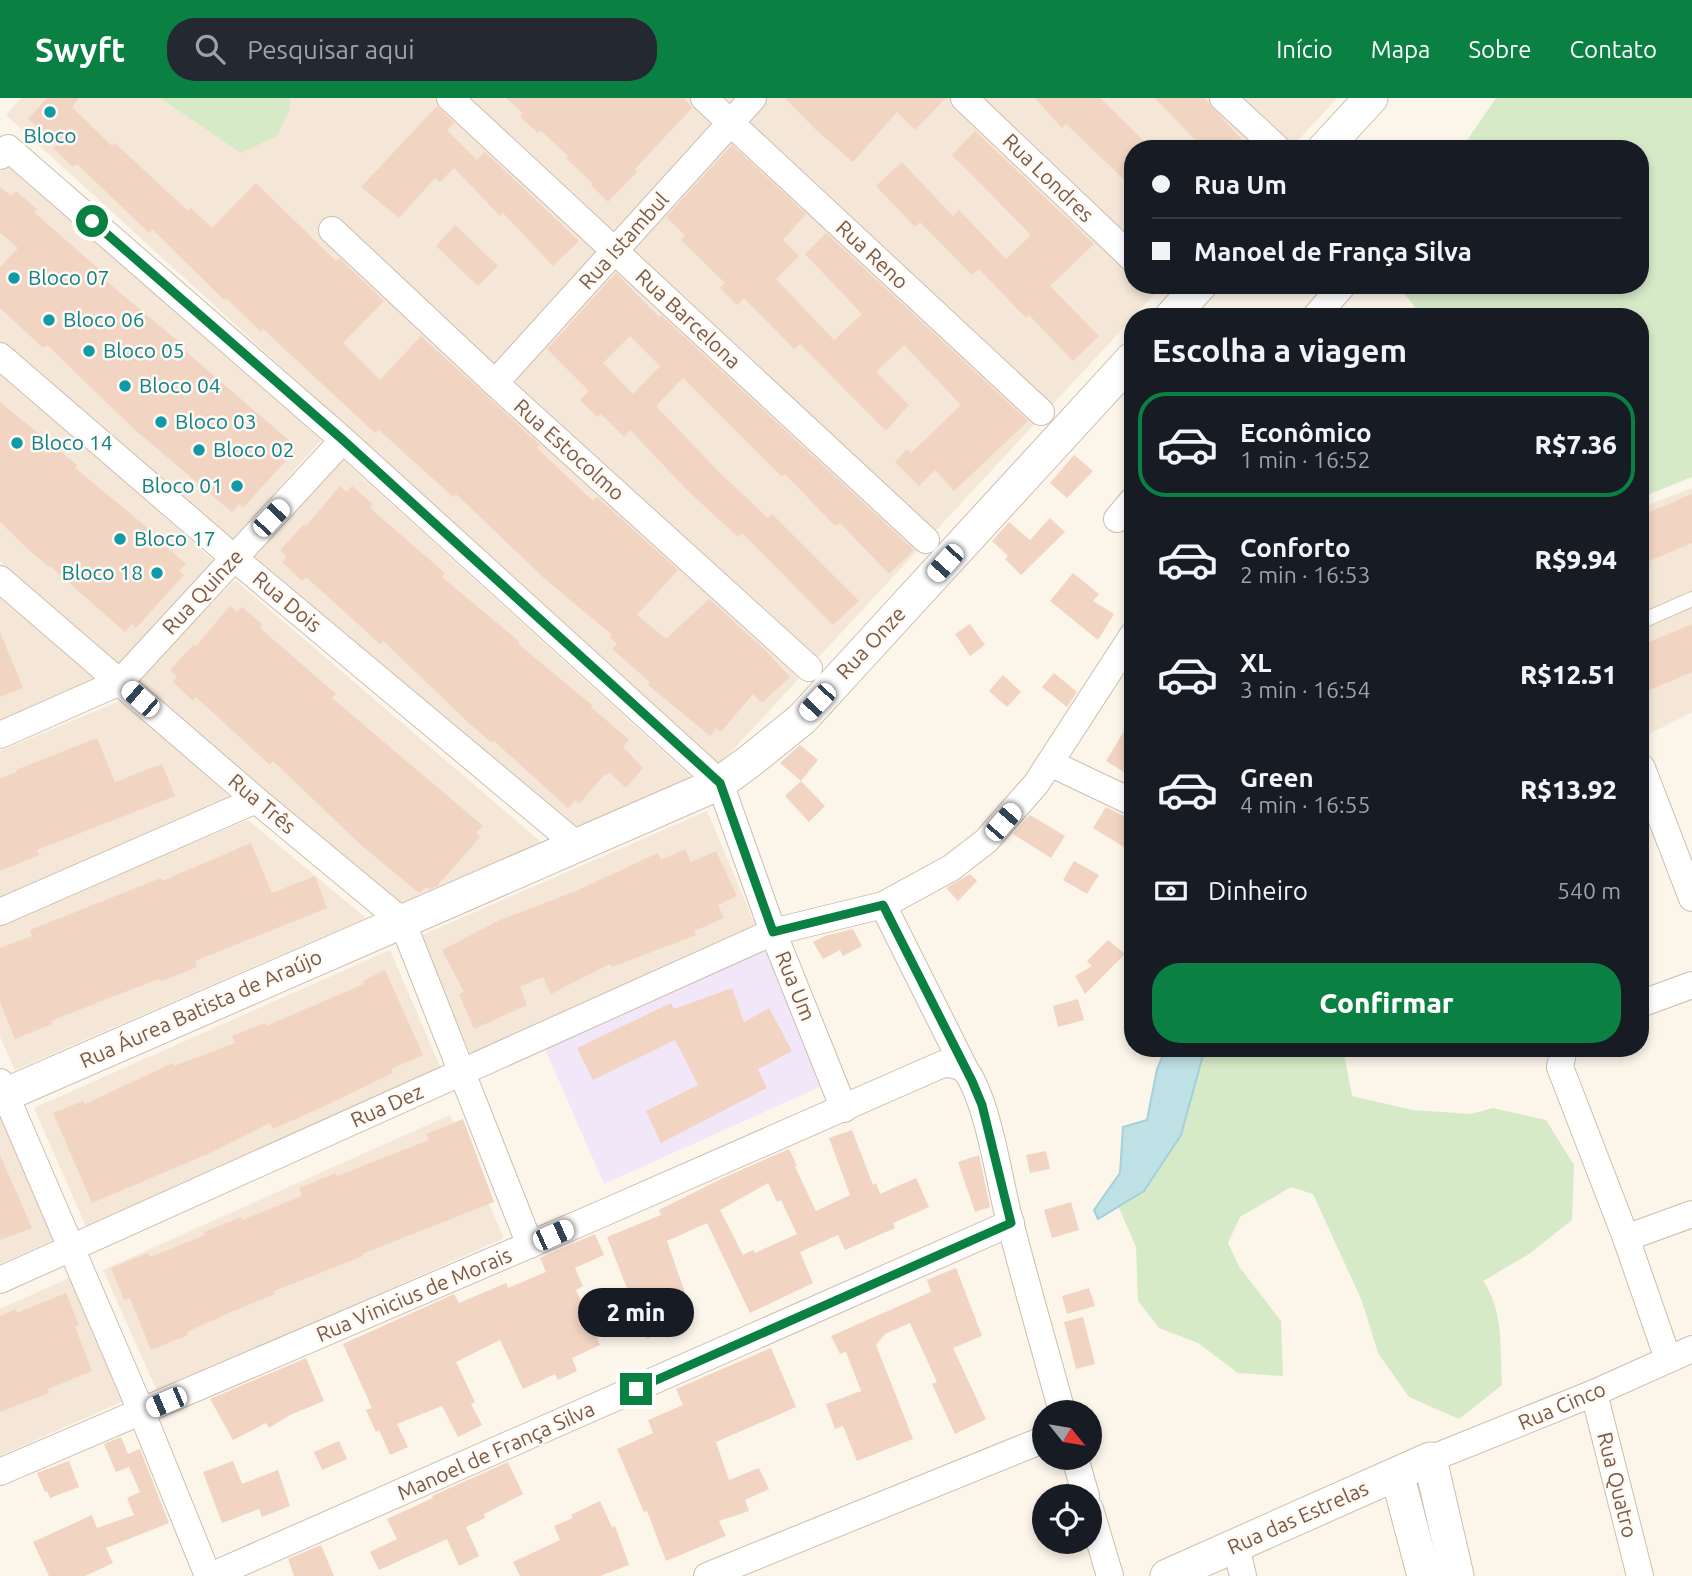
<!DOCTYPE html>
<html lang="pt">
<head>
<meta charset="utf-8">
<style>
	:root { --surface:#171b24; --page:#242831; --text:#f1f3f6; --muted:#9ea1a6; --line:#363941; --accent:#0b8043 }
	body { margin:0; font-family:Ubuntu,sans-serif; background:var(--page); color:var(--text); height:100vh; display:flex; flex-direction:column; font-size:26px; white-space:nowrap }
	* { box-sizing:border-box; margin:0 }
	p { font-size:23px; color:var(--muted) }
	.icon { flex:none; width:38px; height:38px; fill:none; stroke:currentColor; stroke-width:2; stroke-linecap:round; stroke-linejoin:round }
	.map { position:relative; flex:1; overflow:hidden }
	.details { position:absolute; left:1124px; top:210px; width:525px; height:749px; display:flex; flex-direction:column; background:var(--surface); border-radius:28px; box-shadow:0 4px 10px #0003 }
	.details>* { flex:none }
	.banner { position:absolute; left:1124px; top:42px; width:525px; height:154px; border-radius:28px; box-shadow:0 4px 10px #0003; display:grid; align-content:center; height:154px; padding:0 28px; background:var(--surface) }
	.needle { width:46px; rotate:120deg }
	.controls { position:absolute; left:1032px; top:1302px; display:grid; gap:14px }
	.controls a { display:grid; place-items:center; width:70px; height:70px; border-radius:50%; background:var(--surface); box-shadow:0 4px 10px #0003; font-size:35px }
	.end { position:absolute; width:32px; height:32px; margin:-16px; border:9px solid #0b8043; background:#fff; box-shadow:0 0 0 4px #fff }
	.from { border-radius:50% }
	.bubble { position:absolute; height:49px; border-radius:24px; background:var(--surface); box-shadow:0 4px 10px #0003; font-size:23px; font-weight:800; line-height:49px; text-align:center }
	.car { position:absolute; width:21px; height:42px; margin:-21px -10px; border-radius:9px; box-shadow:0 0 5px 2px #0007; background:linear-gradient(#fff 24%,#345 0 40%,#fff 0 76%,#345 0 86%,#fff 0) }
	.banner b { display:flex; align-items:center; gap:24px; height:66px; font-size:26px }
	.banner b+b { border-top:2px solid var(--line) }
	.banner i { width:18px; height:18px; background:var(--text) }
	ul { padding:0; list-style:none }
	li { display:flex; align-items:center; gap:21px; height:105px; margin:0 14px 10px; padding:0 14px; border:4px solid transparent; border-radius:28px }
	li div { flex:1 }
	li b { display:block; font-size:26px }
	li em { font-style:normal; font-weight:800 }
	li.active { border-color:var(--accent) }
	li>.icon { width:63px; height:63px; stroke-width:1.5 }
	h2 { padding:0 28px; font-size:32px; line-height:84px }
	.pay { display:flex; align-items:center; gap:18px; height:77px; padding:0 28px; font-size:26px }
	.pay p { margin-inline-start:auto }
	.primary-button { display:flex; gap:14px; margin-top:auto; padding:14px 28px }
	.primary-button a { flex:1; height:80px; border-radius:28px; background:var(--accent); color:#fff; font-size:28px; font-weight:800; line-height:80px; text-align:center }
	header { display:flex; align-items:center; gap:42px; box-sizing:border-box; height:98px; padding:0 35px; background:var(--accent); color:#fff }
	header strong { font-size:33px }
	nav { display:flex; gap:38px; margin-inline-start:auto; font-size:24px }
	.search { width:490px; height:63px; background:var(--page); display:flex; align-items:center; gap:18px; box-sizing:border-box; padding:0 24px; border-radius:28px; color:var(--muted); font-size:26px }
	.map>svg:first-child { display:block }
	.residential { fill:#f4e7d8 }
	.education { fill:#f2e6f9 }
	.green { fill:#d6eac8 }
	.water { fill:#bee1e6; stroke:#a4d1d8; stroke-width:2 }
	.building { fill:#f1d4c2; fill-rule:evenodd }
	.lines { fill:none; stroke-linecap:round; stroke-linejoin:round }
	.service-casing { stroke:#cfbdaf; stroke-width:16 }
	.minor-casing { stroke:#cfbdaf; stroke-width:28 }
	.tertiary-casing { stroke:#cfbdaf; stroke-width:35 }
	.service { stroke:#fff; stroke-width:14 }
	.minor { stroke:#fff; stroke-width:26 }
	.tertiary { stroke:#fff; stroke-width:33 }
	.route { stroke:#0b8043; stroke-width:9 }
	.culture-dot { fill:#0f9aa8; stroke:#fff9f1; stroke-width:2.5 }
	.labels { text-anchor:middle; stroke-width:5; stroke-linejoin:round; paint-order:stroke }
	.culture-label { font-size:21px; fill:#0d838f; stroke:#fff9f1; text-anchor:start }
	.street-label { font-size:21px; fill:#775b4d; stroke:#fff9f1 }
</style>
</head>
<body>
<header>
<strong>Swyft</strong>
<div class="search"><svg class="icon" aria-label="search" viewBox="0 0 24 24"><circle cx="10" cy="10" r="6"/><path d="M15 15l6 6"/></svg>Pesquisar aqui</div>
<nav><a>Início</a><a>Mapa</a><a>Sobre</a><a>Contato</a></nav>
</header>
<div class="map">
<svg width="1692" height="1478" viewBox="0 0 1692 1478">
	<rect width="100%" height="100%" fill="#fcf5ea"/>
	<g class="residential">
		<path d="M21,0H1337L1290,51H1132V187H1163L718,668L6,17Z"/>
		<path d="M13,68L321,342L228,448L0,248V73Z"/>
		<path d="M0,272L215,464L119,568L0,463Z"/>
		<path d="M342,361L691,679L572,731L253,458Z"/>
		<path d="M1692,390V614L1640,641V410Z"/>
		<path d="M235,482L541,744L402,808L136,582Z"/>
		<path d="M0,490L104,581L0,626Z"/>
		<path d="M122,602L231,700L0,799V653Z"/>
		<path d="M707,713L757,831L470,955L420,838Z"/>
		<path d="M248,722L366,820L15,972L0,939V826Z"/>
		<path d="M390,852L442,973L87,1131L34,1010Z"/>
		<path d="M450,1017L504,1140L158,1295L103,1172Z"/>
		<path d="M2,1018L56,1141L0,1166V1019Z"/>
		<path d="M71,1179L126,1302L0,1358V1211Z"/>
	</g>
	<path class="education" d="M764,846L826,986L604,1086L542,944Z"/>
	<g class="green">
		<path d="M160,0H290V11L277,38L241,55Z"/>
		<path d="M1496,0H1692V379L1640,400V219H1414L1415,209L1397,187H1640V51H1461Z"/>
		<path d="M1184,950H1343L1352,998L1413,1012L1471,1016L1493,1010L1546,1022L1574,1067L1572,1122L1529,1156L1483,1183C1504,1212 1500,1253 1502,1287L1459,1321L1409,1299L1378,1255L1362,1203L1313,1096L1291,1089L1240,1119L1228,1145L1240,1170L1281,1223L1283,1278L1238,1275L1198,1245L1159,1230L1138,1203L1136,1149L1116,1103Z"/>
	</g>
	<path class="water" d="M1166,950H1205L1181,1037L1144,1093L1098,1121L1094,1112L1120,1075L1123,1029L1147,1022L1157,971Z"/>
	<g class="building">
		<path d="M47,0H79L72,9L112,48L115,45L188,113L191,110L212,130L256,85L336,163L339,160L384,203L343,245L380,282L421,238L540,347L537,350L593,403L597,399L678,472L637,517L666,541L709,501L767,554L790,579L762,605L753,596L721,634L716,630L710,638L648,587L650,584L612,551L617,546L610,540L612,537L544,480L456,396L453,399L379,332L375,335L263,231L261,234L226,200L224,202L152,131L149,135L77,66L73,69L53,50L57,47L28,21Z"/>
		<path d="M506,0H684L692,10L635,71L637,74L608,104L591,87L592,85L566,60L568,58L540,32L538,35L520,19L523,15Z"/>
		<path d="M785,0H946L915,32L897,14L853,64L816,32Z"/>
		<path d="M1035,0H1100L1144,43L1137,51H1132V89L1066,26L1062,30Z"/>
		<path d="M1155,0H1204L1250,51H1204Z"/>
		<path d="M437,8L454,25L447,32L477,62L485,54L579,143L553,168L503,115L500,118L454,70L440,84L435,80L399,120L361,89Z"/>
		<path d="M975,33L1094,146L1050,188L1099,238L1073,263L1029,217L1026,220L979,171L972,177L920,124L915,129L876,88L902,64L953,118L959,112L1006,161L1031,137L952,57Z"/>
		<path d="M732,47L806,116L783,142L799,158L776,181L834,242L862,216L805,156L826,135L1028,323L954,393L935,372L919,388L895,364L907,351L911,355L961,307L904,247L876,274L909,307L886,333L800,246L794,251L744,200L737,207L720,190L725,185L681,142L685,137L666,119Z"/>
		<path d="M0,89L11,98L16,93L37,111L34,114L109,180L106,183L184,248L182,250L293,346L287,354L291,357L243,410L239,406L232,414L135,332L47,247L43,250L0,210V169L18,150L0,135Z"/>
		<path d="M455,127L498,168L478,188L436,148Z"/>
		<path d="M616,175L659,219L661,217L914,452L889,476L840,425L835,428L785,376L782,379L683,280L656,308L719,374L768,420L772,416L859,503L833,527L742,435L738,439L688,393L630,332L624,339L601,316L597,319L580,302L589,293L547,251ZM630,238L660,268L633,296L603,265Z"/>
		<path d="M0,304L77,367L75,370L149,431L148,433L186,466L179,473L184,477L136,530L132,526L125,534L50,468L49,469L28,451L0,424Z"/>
		<path d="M1074,357L1093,373L1067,400L1050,385Z"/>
		<path d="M340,388L347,394L352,388L373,406L370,410L445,475L442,479L520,544L518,546L592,607L591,609L629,642L623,649L643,670L626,690L609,674L607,677L605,676L579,706L575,702L568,710L494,643L492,645L471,627L383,543L380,546L306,479L302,483L282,464L287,459L280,452L304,426L306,428Z"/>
		<path d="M1692,396V445L1640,467V418Z"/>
		<path d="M1050,420L1065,434L1021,477L1005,461L1008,458L992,443L1009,424L1030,442Z"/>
		<path d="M1073,475L1099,496L1093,503L1114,516L1098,542L1050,503Z"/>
		<path d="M230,508L237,514L242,509L263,527L260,530L336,596L332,600L483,728L476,735L480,739L437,788L429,791L427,789L419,795L362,748L273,663L270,667L196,599L193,603L173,584L177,579L170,572L194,546L196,548Z"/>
		<path d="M970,526L985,547L970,558L955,536Z"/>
		<path d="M1692,526V574L1640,596V548Z"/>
		<path d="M0,534L23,590L0,599Z"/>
		<path d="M1054,575L1077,594L1067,609L1042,589Z"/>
		<path d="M1003,577L1021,594L1007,609L989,593Z"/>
		<path d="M1132,620V679L1106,663Z"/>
		<path d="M97,640L115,684L162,666L175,698L37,752L39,757L0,773V681L17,674L16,672Z"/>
		<path d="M800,647L818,662L801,683L780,665Z"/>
		<path d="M801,683L825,708L809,724L785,698Z"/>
		<path d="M1106,709L1132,722V754L1093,730Z"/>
		<path d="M1030,717L1065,738L1051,760L1013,736Z"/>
		<path d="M251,745L272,795L315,778L327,810L195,863L197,869L160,884L159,881L109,900L51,923L52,926L15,941L0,904V850L32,838L30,832L161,780L162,783Z"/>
		<path d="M685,751L691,764L716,753L737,798L718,807L724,820L694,833L696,837L612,869L610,866L551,896L543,879L520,889L527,907L474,931L459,896L464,894L442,852L500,822L576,793L658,755L661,762Z"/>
		<path d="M1074,763L1099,777L1087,796L1063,782Z"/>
		<path d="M970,776L977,783L958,803L946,790Z"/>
		<path d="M853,831L862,848L843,858L840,852L823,861L813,844L825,838Z"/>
		<path d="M1108,842L1125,856L1085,896L1075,878L1092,868L1087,863Z"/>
		<path d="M385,872L423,957L391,971L393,975L318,1011L273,1031L270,1025L210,1055L92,1105L53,1015L83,1003L85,1006L173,965L174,968L235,945L232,938L265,925L266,928L364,886L363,883Z"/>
		<path d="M732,890L744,924L769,910L792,953L758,971L767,990L661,1045L646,1013L698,987L675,942L593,982L577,950L671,905L674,911Z"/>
		<path d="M1078,901L1084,922L1058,929L1053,908Z"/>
		<path d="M463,1021L494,1104L362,1156L363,1158L274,1193L275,1196L229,1215L187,1234L188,1237L151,1252L130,1200L124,1202L111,1170L148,1155L150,1159L205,1137L204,1134L241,1119L242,1122L302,1098L299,1090L336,1075L337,1078L429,1042L426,1036Z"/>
		<path d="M852,1032L873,1087L876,1085L880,1096L916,1080L929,1109L893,1125L895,1130L845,1152L838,1137L800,1154L813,1185L750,1215L707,1125L667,1143L693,1218L674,1225L676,1228L647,1241L626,1194L628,1193L607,1139L661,1117L659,1112L723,1080L789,1051L797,1068L795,1069L816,1113L850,1097L829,1040ZM768,1085L777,1104L781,1102L797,1136L755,1155L753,1152L743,1157L720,1112Z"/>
		<path d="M1046,1053L1050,1071L1030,1075L1026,1057Z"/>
		<path d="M0,1057L32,1130L0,1142Z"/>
		<path d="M979,1057L990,1109L975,1114L958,1064Z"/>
		<path d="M1071,1104L1079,1132L1052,1140L1044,1112Z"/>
		<path d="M595,1136L604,1157L575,1170L583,1188L576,1192L600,1247L572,1260L577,1273L558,1282L555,1276L523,1291L500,1242L456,1264L475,1304L471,1306L482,1327L458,1339L442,1308L397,1326L408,1349L390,1357L379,1332L376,1334L366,1312L372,1310L343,1246L454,1196L459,1205L506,1185L508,1190L546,1174L540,1160Z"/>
		<path d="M956,1170L982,1238L953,1250L986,1321L955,1336L932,1286L937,1284L910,1225L885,1236L876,1247L913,1341L857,1363L843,1328L835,1331L826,1306L861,1293L846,1254L840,1256L831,1238L931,1194L927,1182Z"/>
		<path d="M1089,1190L1095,1208L1067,1216L1062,1198Z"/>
		<path d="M66,1195L79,1227L75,1229L92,1273L48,1291L49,1295L0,1314V1218L16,1211L17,1215Z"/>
		<path d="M1083,1219L1095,1266L1076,1271L1064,1224Z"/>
		<path d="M771,1250L796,1309L716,1344L729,1382L759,1370L769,1391L745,1402L749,1413L719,1423L726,1438L666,1463L647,1413L644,1414L617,1351L653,1335L648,1322L683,1307L676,1291Z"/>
		<path d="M306,1260L324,1303L290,1317L269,1330L266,1325L233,1342L210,1301Z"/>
		<path d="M121,1339L128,1356L140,1351L169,1425L106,1450L113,1465L85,1478H49L33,1444L92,1417L97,1430L134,1417L127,1400L140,1394L129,1369L116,1374L104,1346Z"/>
		<path d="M339,1343L347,1361L322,1372L314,1354Z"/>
		<path d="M69,1363L79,1389L50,1400L47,1393L45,1394L37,1375Z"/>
		<path d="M233,1363L242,1386L278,1372L290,1408L262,1419L259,1411L222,1425L203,1374Z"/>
		<path d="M508,1364L523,1396L484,1416L485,1420L466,1429L479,1458L459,1468L447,1441L379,1472L370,1454L397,1441L387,1421L433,1400L432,1398Z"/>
		<path d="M600,1403L612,1429L615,1428L629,1467L600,1478H520L513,1464L560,1442L554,1428L573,1420L571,1417Z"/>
		<path d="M321,1447L334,1478H294L288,1461Z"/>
	</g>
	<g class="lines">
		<defs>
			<path id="service" d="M1640,524L1692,501"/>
			<g id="minor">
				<path d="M450,0L926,442"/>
				<path d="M704,0L1041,314"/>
				<path d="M964,0L1132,160"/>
				<path d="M1223,0L1276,49"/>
				<path d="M0,58L8,50L343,342L720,685L773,834L844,1011"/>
				<path d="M332,132L495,285L809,570"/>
				<path d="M1315,219L1343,187"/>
				<path d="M0,258L234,460L577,747"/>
				<path d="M495,285L753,0"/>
				<path d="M1117,421L1132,403"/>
				<path d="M0,481L256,702L402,823L530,1147"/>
				<path d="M0,637L120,584L343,342"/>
				<path d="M1050,665L1132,704"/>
				<path d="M1642,670L1692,800"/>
				<path d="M883,807L965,971"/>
				<path d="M0,814L256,702"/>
				<path d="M1640,906L1692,887"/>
				<path d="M1564,950L1560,969L1626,1140L1668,1261"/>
				<path d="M0,984L142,1315L208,1478"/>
				<path d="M1626,1140L1692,1116"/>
				<path d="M0,1182L773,834L883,807L951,770L986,743L1036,686L1132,538"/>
				<path d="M1594,1295L1640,1478"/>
				<path d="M1075,1360L1086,1398"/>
				<path d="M1430,1361L1594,1295L1692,1251"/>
				<path d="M0,1374L599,1117L943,966C957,966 966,969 972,983C989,1016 998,1074 1007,1112C1024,1180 1044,1247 1062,1314"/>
				<path d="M1090,1411L1110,1478"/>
				<path d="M1236,1448L1243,1478"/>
				<path d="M211,1478L1011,1125"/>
				<path d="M707,1478L1045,1341"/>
			</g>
			<g id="tertiary">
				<path d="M1324,51L1371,0"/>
				<path d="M1171,219L1200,187"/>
				<path d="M0,999L720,685L750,663L802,621L1132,261"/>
				<path d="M1397,1376L1424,1478"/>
				<path d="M1167,1478L1430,1361L1457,1478"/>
			</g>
		</defs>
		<use href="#service" class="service-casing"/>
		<use href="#minor" class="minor-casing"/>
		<use href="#tertiary" class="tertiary-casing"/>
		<use href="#service" class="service"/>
		<use href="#minor" class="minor"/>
		<use href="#tertiary" class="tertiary"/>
	</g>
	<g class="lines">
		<path class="route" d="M92,123L343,342L720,685L773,834L883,807L972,983L982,1007L1011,1125L636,1291"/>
	</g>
	<g class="culture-dot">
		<circle cx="50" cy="14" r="7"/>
		<circle cx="14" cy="180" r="7"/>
		<circle cx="49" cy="222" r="7"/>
		<circle cx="89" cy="253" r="7"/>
		<circle cx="125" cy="288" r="7"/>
		<circle cx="161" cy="324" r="7"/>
		<circle cx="17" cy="345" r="7"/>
		<circle cx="199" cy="352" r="7"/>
		<circle cx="237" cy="388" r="7"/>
		<circle cx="120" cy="441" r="7"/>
		<circle cx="157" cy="475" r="7"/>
	</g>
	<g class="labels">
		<g class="culture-label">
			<text x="50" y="45" text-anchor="middle">Bloco</text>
			<text x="28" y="187">Bloco 07</text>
			<text x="63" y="229">Bloco 06</text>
			<text x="103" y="260">Bloco 05</text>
			<text x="139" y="295">Bloco 04</text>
			<text x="175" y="331">Bloco 03</text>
			<text x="31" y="352">Bloco 14</text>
			<text x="213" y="359">Bloco 02</text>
			<text x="223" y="395" text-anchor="end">Bloco 01</text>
			<text x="134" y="448">Bloco 17</text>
			<text x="143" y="482" text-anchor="end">Bloco 18</text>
		</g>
		<g class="street-label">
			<text transform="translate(1048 80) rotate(44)" y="7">Rua Londres</text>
			<text transform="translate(624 143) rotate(-48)" y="7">Rua Istambul</text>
			<text transform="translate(872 157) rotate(43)" y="7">Rua Reno</text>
			<text transform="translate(688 221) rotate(43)" y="7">Rua Barcelona</text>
			<text transform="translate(569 352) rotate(42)" y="7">Rua Estocolmo</text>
			<text transform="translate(203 494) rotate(-47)" y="7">Rua Quinze</text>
			<text transform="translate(287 504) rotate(40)" y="7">Rua Dois</text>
			<text transform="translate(871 545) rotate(-47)" y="7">Rua Onze</text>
			<text transform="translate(262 706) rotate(40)" y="7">Rua Três</text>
			<text transform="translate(795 888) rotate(68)" y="7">Rua Um</text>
			<text transform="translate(201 911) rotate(-24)" y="7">Rua Áurea Batista de Araújo</text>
			<text transform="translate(387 1008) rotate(-24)" y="7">Rua Dez</text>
			<text transform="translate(414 1197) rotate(-23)" y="7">Rua Vinicius de Morais</text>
			<text transform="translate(1562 1308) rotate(-23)" y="7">Rua Cinco</text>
			<text transform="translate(496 1353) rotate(-24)" y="7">Manoel de França Silva</text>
			<text transform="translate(1617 1387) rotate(76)" y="7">Rua Quatro</text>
			<text transform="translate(1298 1420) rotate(-24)" y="7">Rua das Estrelas</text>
		</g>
	</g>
</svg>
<div class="controls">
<a><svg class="needle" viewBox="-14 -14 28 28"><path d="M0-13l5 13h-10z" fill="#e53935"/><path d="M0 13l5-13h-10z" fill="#9ea1a6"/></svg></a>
<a><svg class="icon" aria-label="locate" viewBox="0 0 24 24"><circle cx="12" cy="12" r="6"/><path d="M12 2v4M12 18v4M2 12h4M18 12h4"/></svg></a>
</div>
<i class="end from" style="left:92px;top:123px"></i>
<i class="end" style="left:636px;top:1291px"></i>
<div class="bubble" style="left:578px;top:1190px;width:116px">2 min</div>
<i class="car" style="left:271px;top:420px;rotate:43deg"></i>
<i class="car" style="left:945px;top:465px;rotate:222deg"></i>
<i class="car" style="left:140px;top:601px;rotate:311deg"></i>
<i class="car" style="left:817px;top:604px;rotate:223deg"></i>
<i class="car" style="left:1003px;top:724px;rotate:41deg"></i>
<i class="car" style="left:553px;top:1137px;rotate:66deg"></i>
<i class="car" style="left:166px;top:1304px;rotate:247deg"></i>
<div class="banner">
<b><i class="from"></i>Rua Um</b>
<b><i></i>Manoel de França Silva</b>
</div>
<section class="details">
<h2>Escolha a viagem</h2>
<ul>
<li class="active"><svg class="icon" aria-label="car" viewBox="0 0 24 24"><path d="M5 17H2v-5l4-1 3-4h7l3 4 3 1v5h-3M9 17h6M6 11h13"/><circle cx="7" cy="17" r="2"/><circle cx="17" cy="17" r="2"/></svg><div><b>Econômico</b><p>1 min · 16:52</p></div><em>R$7.36</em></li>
<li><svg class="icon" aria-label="car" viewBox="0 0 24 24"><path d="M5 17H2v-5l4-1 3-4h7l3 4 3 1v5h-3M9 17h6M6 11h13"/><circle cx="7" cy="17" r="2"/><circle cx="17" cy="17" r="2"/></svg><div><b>Conforto</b><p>2 min · 16:53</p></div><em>R$9.94</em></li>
<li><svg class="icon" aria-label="car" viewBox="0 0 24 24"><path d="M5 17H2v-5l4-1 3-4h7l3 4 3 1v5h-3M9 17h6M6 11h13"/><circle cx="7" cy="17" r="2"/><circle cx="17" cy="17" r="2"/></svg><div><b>XL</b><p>3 min · 16:54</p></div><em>R$12.51</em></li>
<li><svg class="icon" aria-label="car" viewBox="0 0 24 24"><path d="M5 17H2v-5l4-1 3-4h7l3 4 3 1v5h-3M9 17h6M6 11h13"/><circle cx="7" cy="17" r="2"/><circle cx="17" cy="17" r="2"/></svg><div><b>Green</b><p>4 min · 16:55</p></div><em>R$13.92</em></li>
</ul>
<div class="pay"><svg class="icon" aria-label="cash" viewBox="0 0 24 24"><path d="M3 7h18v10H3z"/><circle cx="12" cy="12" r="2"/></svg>Dinheiro<p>540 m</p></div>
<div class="primary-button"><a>Confirmar</a></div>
</section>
</div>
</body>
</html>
